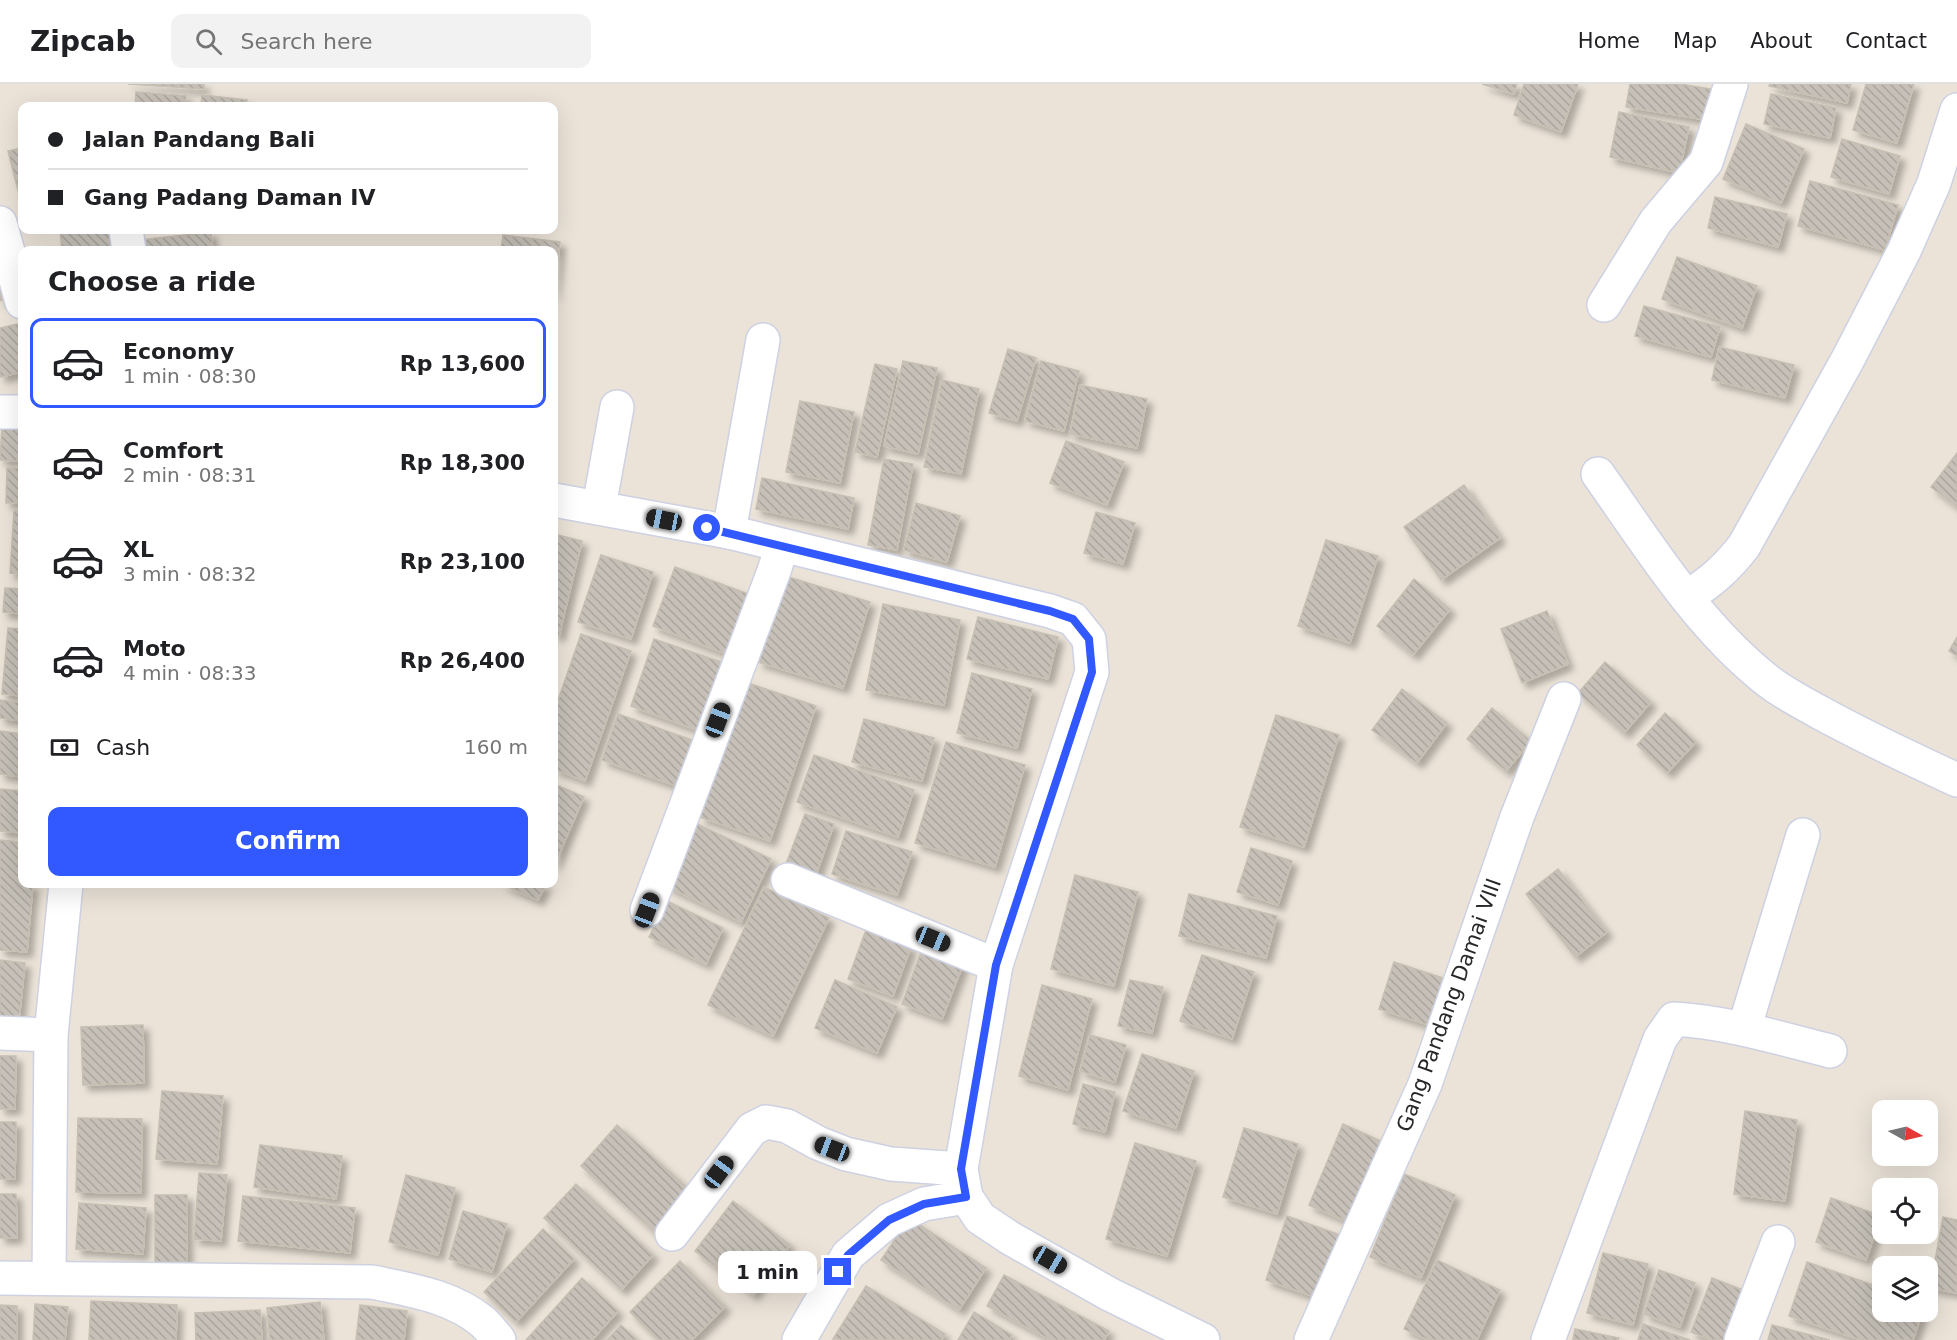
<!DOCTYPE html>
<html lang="en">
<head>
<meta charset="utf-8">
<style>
	:root { --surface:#fff; --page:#f2f2f2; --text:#202124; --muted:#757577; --line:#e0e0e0; --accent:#3159ff }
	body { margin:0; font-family:"DejaVu Sans",sans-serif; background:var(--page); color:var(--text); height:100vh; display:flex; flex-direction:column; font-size:22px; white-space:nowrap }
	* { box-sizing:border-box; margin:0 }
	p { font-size:20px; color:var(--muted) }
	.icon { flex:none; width:33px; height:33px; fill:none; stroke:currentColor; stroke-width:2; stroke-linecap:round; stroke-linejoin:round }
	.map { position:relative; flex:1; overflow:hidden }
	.panel { position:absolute; left:18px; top:162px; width:540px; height:642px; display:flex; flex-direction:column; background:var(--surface); border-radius:12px; box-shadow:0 6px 24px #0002 }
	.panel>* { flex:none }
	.banner { position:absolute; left:18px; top:18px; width:540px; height:132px; border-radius:12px; box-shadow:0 6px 24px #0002; display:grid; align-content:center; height:132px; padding:0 30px; background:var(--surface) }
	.needle { width:39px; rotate:98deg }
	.tools { position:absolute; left:1872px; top:1016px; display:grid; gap:12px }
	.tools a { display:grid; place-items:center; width:66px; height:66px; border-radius:12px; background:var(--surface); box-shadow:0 6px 24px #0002; font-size:30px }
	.end { position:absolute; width:27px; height:27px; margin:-14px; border:8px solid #3159ff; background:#fff; box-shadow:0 0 0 3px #fff }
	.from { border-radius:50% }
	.bubble { position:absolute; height:42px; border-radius:12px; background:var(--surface); box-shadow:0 6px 24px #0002; font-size:20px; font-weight:700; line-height:42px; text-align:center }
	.car { position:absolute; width:18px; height:36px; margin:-18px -9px; border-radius:8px; box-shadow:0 0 4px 2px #0007; background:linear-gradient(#222 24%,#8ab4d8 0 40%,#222 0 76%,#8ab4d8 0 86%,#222 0) }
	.banner b { display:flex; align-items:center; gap:21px; height:57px; font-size:22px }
	.banner b+b { border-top:2px solid var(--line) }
	.banner i { width:15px; height:15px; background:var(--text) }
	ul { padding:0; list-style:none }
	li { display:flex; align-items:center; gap:18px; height:90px; margin:0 12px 9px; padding:0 18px; border:3px solid transparent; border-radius:12px }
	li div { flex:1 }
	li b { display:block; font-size:22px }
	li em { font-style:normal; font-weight:700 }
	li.on { border-color:var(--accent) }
	li>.icon { width:54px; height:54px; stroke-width:1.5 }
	h2 { padding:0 30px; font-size:27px; line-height:72px }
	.pay { display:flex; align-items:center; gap:15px; height:66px; padding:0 30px; font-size:22px }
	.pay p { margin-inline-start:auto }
	.action { display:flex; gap:12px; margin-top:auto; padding:12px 30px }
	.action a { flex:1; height:69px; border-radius:12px; background:var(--accent); color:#fff; font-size:24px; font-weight:700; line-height:69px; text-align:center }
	header { display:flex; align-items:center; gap:36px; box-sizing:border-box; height:84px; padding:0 30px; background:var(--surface); border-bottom:2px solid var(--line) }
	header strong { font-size:28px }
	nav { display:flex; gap:33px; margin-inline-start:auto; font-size:21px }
	.search { width:420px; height:54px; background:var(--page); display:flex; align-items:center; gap:15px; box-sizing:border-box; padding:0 21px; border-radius:12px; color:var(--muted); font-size:22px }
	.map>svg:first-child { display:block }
	.building { fill:url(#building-back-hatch); stroke:#c6bfb2; stroke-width:1.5; filter:url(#shadow) }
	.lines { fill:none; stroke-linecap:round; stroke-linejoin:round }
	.minor-casing { stroke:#cdd1e2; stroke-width:36 }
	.minor { stroke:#fff; stroke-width:33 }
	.route { stroke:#3159ff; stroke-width:8 }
	.labels { text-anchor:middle; stroke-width:4.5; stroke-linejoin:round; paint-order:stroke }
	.street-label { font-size:21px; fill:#282828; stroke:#fff }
</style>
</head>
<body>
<header>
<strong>Zipcab</strong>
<div class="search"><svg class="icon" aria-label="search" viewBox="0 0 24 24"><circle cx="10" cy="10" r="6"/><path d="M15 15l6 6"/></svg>Search here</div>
<nav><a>Home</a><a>Map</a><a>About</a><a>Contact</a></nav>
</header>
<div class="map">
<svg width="1957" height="1256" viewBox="0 0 1957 1256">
	<defs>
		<pattern id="building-back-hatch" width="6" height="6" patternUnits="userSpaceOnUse" patternTransform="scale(1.5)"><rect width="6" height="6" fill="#c6c0b8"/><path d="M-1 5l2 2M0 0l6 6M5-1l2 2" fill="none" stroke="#aaa59e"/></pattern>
		<filter id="shadow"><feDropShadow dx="5.5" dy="5.5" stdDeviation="3" flood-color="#0004"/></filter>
	</defs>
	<rect width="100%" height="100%" fill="#ebe3d8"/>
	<g class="building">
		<path d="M128,0H204V5Z"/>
		<path d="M1482,0H1517L1514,10Z"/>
		<path d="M1524,0H1578L1561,48L1514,31Z"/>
		<path d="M1630,0H1680L1711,5L1706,36L1626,23Z"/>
		<path d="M1770,0H1851L1847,19L1769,2Z"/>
		<path d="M1866,0H1914L1897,59L1853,46Z"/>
		<path d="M136,8L186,12L185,22H135Z"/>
		<path d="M1771,10L1836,24L1830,54L1764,40Z"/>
		<path d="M202,11L247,16L246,22H201Z"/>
		<path d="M1619,28L1689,43L1679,89L1610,73Z"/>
		<path d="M1746,40L1804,65L1781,119L1723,95Z"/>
		<path d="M1842,55L1900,72L1889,110L1831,93Z"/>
		<path d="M22,64V113L20,114L8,67Z"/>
		<path d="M1810,97L1898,121L1885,166L1798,142Z"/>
		<path d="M1715,113L1787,130L1778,163L1708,144Z"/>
		<path d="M60,146H112L115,166H62Z"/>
		<path d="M211,148L213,166H141L140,156Z"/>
		<path d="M503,151L560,158L554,212V166H501Z"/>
		<path d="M1677,173L1757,202L1742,244L1662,215Z"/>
		<path d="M0,175L11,214L0,217Z"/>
		<path d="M1644,222L1720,243L1711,273L1635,252Z"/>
		<path d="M22,239V288L0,293V244Z"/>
		<path d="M1719,263L1794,281L1785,314L1712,296Z"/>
		<path d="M1008,265L1036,274L1017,337L989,329Z"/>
		<path d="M903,277L937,284L918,370L884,362Z"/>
		<path d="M1041,277L1079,287L1064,347L1025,337Z"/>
		<path d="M875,280L897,285L877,373L855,368Z"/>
		<path d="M942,296L979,305L961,390L924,383Z"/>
		<path d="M1080,301L1147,315L1137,364L1070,350Z"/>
		<path d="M800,317L854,328L840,399L786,388Z"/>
		<path d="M2,341L22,342V377L0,376Z"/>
		<path d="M1066,357L1124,378L1107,421L1050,399Z"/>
		<path d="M1957,369V423L1931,403Z"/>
		<path d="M884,375L913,380L897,466L868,461Z"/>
		<path d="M7,384H22V418L6,419Z"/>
		<path d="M762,394L854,414L848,445L756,425Z"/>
		<path d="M1464,401L1500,454L1441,496L1404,443Z"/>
		<path d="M916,419L960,432L947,478L904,466Z"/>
		<path d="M14,427H22V490L10,489Z"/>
		<path d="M1096,428L1135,439L1123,480L1084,469Z"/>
		<path d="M554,450L582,457L559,552L554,550Z"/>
		<path d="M1326,456L1378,472L1350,559L1298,542Z"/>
		<path d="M601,471L653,488L631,555L578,538Z"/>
		<path d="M675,483L751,511L729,571L653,542Z"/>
		<path d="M785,492L870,518L843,604L758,578Z"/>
		<path d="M1414,495L1450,525L1413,571L1377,542Z"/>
		<path d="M5,504L22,505V530L3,528Z"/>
		<path d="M883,520L960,536L944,621L866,606Z"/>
		<path d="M1547,527L1568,580L1522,599L1501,545Z"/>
		<path d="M978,533L1058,553L1048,595L967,575Z"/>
		<path d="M8,544L22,545V612L2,610Z"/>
		<path d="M581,550L631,567L585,697L554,685V628Z"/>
		<path d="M1957,553V572L1949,567Z"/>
		<path d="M654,555L727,580L703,648L631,622Z"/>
		<path d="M1605,578L1651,618L1624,649L1578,609Z"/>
		<path d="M972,589L1032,605L1017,664L957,649Z"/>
		<path d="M745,598L816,622L770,757L700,733Z"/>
		<path d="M1402,605L1447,639L1417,679L1372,646Z"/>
		<path d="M0,616L22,619V637L0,634Z"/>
		<path d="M1492,624L1531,657L1506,687L1467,655Z"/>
		<path d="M1665,629L1696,658L1667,689L1637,661Z"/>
		<path d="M618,630L695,657L680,703L602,676Z"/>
		<path d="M1276,631L1339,651L1304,763L1240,743Z"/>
		<path d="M864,635L934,654L922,697L852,678Z"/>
		<path d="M0,647L22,650V693L0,690Z"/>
		<path d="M946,658L1025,681L995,783L915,759Z"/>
		<path d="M814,671L914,706L898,753L797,718Z"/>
		<path d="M554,700L584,713L554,782Z"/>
		<path d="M0,705L22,707V749L0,747Z"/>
		<path d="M805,730L834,740L816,791L786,780Z"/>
		<path d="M695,739L771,775L741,838L666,802Z"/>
		<path d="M846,747L912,768L897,811L832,790Z"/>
		<path d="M0,756L22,758V800H33L27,868L0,866Z"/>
		<path d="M1251,764L1292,777L1278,821L1237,808Z"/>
		<path d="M1558,785L1607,848L1575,873L1526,810Z"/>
		<path d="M1075,791L1138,808L1114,902L1051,885Z"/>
		<path d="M501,800H546L538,816Z"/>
		<path d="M764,803L829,834L773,952L708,921Z"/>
		<path d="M1189,810L1277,832L1266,874L1179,852Z"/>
		<path d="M667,817L723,844L706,880L649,853Z"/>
		<path d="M866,846L911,863L893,912L848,895Z"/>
		<path d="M925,857L966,873L942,935L902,920Z"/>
		<path d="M1202,871L1254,888L1232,955L1180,937Z"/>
		<path d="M0,876L25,879L19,937L0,935Z"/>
		<path d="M1394,878L1443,894L1429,941L1379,925Z"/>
		<path d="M835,896L897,923L877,969L815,944Z"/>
		<path d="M1130,896L1163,903L1152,949L1118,942Z"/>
		<path d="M1042,901L1092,915L1068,1006L1019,992Z"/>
		<path d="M143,941L144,999L83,1001L81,943Z"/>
		<path d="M1090,951L1126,961L1115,998L1080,987Z"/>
		<path d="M1142,970L1194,987L1176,1044L1123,1027Z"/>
		<path d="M0,972H16L15,1025H0Z"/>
		<path d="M1083,1000L1115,1008L1105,1048L1073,1040Z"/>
		<path d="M162,1007L223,1012L217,1080L156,1075Z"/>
		<path d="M1745,1027L1797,1036L1785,1117L1734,1110Z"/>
		<path d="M78,1034L142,1035L141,1109L76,1108Z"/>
		<path d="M0,1038H16L15,1095H0Z"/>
		<path d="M1343,1040L1385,1059L1351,1139L1309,1121Z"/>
		<path d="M617,1041L696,1111L660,1153L581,1082Z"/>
		<path d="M1244,1044L1298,1060L1277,1130L1223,1113Z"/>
		<path d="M1135,1059L1196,1077L1167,1172L1106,1155Z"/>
		<path d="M260,1061L342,1072L336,1115L254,1103Z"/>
		<path d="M199,1089L227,1091L221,1157L194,1155Z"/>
		<path d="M1404,1090L1455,1111L1421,1194L1370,1173Z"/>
		<path d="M406,1091L455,1104L438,1171L389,1158Z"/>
		<path d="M576,1100L653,1171L621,1206L544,1134Z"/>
		<path d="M0,1110H16L17,1154H0Z"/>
		<rect x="155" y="1111" width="32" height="67"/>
		<path d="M243,1112L355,1124L350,1169L238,1157Z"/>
		<path d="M1831,1114L1881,1132L1866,1176L1816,1158Z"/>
		<path d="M733,1117L790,1161L753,1211L695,1167Z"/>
		<path d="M79,1119L146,1124L143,1170L76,1165Z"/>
		<path d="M463,1127L507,1140L492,1188L449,1175Z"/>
		<path d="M1287,1132L1343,1152L1321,1215L1266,1196Z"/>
		<path d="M1943,1133L1957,1136V1209L1930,1204Z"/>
		<path d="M909,1134L986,1184L959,1226L881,1176Z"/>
		<path d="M543,1145L574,1175L516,1238L484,1208Z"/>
		<path d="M1603,1169L1648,1180L1633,1241L1587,1229Z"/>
		<path d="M1437,1176L1500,1206L1477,1256H1428L1404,1245Z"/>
		<path d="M680,1177L725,1223L692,1256H658L630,1228Z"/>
		<path d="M1807,1178L1882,1204V1227H1923L1913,1256H1861L1789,1232Z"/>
		<path d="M1659,1186L1695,1199L1680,1243L1644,1230Z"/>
		<path d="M1004,1191L1109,1247L1104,1256H1051L987,1222Z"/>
		<path d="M582,1194L618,1227L592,1256H526Z"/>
		<path d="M1712,1194L1748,1208L1731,1256H1712L1691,1248Z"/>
		<path d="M866,1202L945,1250L941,1256L833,1255Z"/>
		<path d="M91,1217L177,1221L176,1256H89Z"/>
		<path d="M320,1218L324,1256H270L267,1224Z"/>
		<path d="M35,1220L68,1223L65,1256H33Z"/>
		<path d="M0,1221L17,1222V1256H0Z"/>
		<path d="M360,1221L407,1227L404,1256H356Z"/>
		<path d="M260,1226L262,1256H196L195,1229Z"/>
		<path d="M974,1228L1012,1251L1009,1256H958Z"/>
		<path d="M1643,1240L1690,1256H1638Z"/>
		<path d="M621,1241L637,1256H607Z"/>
		<path d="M1772,1241L1830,1256H1768Z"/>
		<path d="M1575,1245L1619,1254L1618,1256H1573Z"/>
	</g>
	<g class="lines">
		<defs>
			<g id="minor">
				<path d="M0,139L22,218"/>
				<path d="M126,146L129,166"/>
				<path d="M1604,221L1656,137L1706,78L1731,0"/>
				<path d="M0,328H22"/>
				<path d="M1598,390C1649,462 1698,542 1768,597C1789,613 1812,624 1834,636C1875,658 1916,677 1957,696"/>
				<path d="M554,416L729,448L1050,527L1073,535L1089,555L1092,588L996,881L961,1085L966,1113L980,1134L1010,1154L1109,1210L1203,1256"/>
				<path d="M599,423L617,323"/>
				<path d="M729,448L763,256"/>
				<path d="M1687,513C1711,498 1726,485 1744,462L1848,275L1904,167L1934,99L1957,26"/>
				<path d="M788,796L996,881"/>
				<path d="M647,826L774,487L782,462"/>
				<path d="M1744,945L1803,751"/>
				<path d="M0,949L51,951"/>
				<path d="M672,1150L752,1045L766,1038L777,1040L787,1042L818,1059L846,1070L891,1080L961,1085"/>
				<path d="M0,1194L372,1198C410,1206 452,1212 483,1238C489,1244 494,1250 499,1256"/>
				<path d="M49,1194L51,951L66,800"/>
				<path d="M799,1256L848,1171L889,1136L924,1120L966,1113"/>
				<path d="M1311,1256L1425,1000L1517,733L1564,615"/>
				<path d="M1548,1256L1660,955L1674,935C1727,938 1779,954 1830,967"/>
				<path d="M1741,1256L1778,1158"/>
			</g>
		</defs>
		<use href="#minor" class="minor-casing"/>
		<use href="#minor" class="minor"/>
	</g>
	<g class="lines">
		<path class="route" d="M707,444L1050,527L1073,535L1089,555L1092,588L996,881L961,1085L966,1113L924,1120L889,1136L848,1171L838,1188"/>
	</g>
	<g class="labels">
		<g class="street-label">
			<text transform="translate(1449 921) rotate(-70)" y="7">Gang Pandang Damai VIII</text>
		</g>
	</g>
</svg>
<div class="tools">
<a><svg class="needle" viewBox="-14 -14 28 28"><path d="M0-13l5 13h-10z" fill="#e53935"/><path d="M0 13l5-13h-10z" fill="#757577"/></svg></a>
<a><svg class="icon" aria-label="locate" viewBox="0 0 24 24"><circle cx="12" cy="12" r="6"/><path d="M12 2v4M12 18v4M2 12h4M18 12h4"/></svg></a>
<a><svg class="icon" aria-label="layers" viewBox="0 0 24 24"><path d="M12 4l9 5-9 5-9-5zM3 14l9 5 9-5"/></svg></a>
</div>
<i class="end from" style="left:707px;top:444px"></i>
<i class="end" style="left:838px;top:1188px"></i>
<div class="bubble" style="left:718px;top:1167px;width:99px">1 min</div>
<i class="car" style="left:664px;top:436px;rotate:281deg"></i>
<i class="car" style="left:718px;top:636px;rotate:21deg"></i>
<i class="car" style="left:647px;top:826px;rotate:21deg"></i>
<i class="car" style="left:933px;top:855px;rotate:112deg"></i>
<i class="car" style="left:832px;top:1065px;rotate:291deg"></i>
<i class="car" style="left:719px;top:1088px;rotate:37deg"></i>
<i class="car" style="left:1050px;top:1176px;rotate:120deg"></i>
<div class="banner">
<b><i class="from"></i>Jalan Pandang Bali</b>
<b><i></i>Gang Padang Daman IV</b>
</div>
<section class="panel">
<h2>Choose a ride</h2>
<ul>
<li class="on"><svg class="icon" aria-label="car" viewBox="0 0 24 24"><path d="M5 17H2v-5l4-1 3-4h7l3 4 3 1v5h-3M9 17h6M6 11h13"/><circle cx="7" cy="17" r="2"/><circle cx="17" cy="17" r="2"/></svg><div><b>Economy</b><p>1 min · 08:30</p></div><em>Rp 13,600</em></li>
<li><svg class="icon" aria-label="car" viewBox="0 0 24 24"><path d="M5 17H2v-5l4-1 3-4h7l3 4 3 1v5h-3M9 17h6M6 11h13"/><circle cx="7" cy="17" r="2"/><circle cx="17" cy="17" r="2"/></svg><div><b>Comfort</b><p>2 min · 08:31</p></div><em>Rp 18,300</em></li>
<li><svg class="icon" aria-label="car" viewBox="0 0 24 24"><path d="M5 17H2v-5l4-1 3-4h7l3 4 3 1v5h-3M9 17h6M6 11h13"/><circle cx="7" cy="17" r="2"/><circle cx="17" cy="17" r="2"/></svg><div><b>XL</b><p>3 min · 08:32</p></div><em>Rp 23,100</em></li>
<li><svg class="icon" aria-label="car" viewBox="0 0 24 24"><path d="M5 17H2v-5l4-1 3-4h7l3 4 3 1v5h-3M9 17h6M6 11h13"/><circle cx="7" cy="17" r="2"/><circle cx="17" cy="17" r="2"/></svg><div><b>Moto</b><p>4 min · 08:33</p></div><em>Rp 26,400</em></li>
</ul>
<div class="pay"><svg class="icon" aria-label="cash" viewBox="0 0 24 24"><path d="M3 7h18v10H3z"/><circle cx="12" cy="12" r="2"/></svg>Cash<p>160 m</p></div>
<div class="action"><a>Confirm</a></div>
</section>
</div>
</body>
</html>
